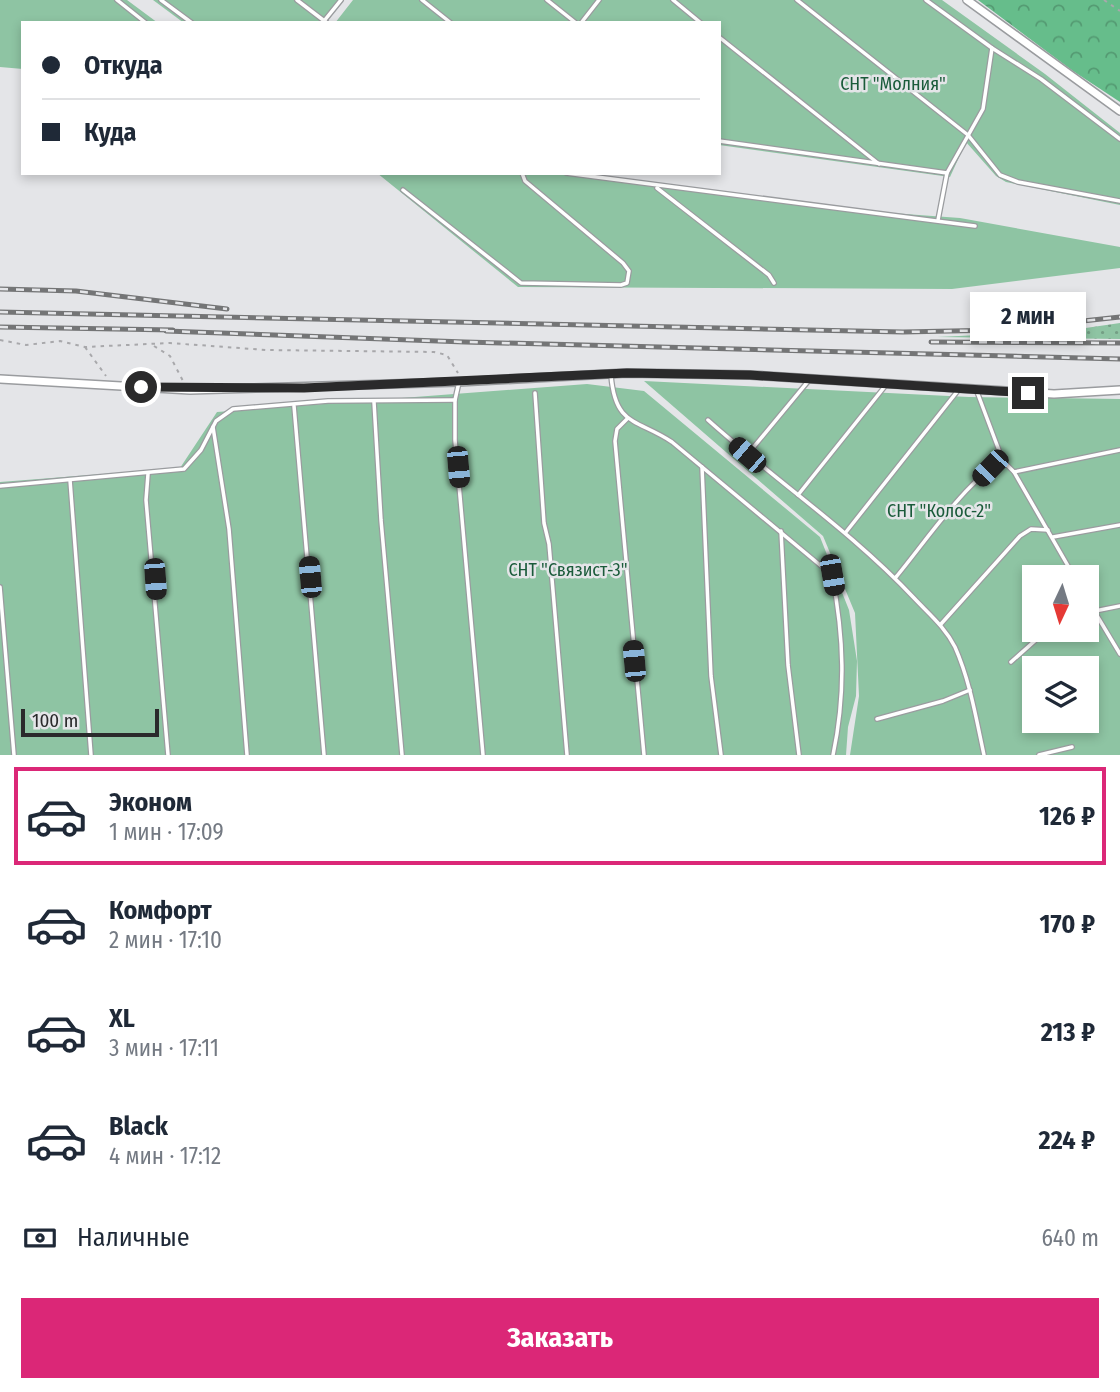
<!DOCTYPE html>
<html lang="ru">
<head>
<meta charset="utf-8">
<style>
	:root { --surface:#fff; --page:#f6f6f7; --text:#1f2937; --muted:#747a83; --line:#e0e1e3; --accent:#db2777 }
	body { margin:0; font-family:"Fira Sans Condensed",sans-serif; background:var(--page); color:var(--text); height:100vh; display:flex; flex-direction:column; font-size:26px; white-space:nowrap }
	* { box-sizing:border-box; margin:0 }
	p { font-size:23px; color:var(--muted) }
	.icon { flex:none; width:38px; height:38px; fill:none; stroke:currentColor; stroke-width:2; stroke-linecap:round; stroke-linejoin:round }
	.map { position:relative; height:755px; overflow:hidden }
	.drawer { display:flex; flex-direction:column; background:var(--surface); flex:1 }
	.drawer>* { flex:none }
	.banner { position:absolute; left:21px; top:21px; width:700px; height:154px; border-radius:0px; box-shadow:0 4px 10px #0003; display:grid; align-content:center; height:154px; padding:0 21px; background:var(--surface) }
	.needle { width:46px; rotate:184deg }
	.buttons { position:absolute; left:1022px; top:565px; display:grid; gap:14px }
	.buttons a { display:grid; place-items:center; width:77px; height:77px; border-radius:0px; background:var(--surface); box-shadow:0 4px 10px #0003; font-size:35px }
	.scale { position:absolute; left:21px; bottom:18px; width:138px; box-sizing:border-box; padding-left:7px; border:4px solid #2a2a2b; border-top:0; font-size:19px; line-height:24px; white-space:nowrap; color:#2a2a2b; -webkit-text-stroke:5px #e4e5e8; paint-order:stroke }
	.end { position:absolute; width:32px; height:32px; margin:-16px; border:9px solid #2a2a2b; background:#fff; box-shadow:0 0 0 4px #fff }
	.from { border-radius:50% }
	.bubble { position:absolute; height:49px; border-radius:0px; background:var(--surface); box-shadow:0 4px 10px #0003; font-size:23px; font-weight:700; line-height:49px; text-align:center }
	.car { position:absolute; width:21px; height:42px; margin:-21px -10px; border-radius:9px; box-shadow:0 0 5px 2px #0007; background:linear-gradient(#222 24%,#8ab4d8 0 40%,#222 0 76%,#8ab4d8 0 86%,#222 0) }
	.banner b { display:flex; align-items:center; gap:24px; height:66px; font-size:26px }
	.banner b+b { border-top:2px solid var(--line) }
	.banner i { width:18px; height:18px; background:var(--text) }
	ul { padding:12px 0 0; list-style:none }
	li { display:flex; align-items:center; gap:21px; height:98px; margin:0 14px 10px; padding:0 7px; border:4px solid transparent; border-radius:0px }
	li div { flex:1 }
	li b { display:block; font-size:26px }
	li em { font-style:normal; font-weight:700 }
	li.on { border-color:var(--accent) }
	li>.icon { width:63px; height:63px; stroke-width:1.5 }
	.pay { display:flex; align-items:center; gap:18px; height:77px; padding:0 21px; font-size:26px }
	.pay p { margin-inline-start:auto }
	.button { display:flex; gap:14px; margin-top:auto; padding:14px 21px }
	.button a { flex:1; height:80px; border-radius:0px; background:var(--accent); color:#fff; font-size:28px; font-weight:700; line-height:80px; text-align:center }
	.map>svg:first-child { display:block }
	.grass { fill:url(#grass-dots) }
	.forest { fill:url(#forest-crowns) }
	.garden { fill:#8ec4a3; fill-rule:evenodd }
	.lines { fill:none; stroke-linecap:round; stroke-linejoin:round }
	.service-casing { stroke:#9a9c9f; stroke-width:6 }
	.minor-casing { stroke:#9a9c9f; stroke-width:10 }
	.path { stroke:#a8a8ab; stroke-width:2; stroke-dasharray:3.5 5; stroke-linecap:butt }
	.service { stroke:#fff; stroke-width:3.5 }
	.minor { stroke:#fff; stroke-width:7 }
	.rail-casing { stroke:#747576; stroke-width:5 }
	.rail { stroke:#e4e5e8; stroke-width:2.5; stroke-dasharray:8; stroke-linecap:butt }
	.route { stroke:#2a2a2b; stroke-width:9 }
	.labels { text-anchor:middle; stroke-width:5; stroke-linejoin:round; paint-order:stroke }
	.park-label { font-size:18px; fill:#1a5b3a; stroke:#e4e5e8 }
</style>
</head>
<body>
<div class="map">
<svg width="1120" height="755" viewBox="0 0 1120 755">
	<defs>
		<pattern id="grass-dots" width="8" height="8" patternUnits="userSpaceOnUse" patternTransform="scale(1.75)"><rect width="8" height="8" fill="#8ec4a3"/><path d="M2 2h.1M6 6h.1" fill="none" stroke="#749f85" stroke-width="1.8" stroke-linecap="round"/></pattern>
		<pattern id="forest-crowns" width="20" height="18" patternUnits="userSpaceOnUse" patternTransform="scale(1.75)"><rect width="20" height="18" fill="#66bd8b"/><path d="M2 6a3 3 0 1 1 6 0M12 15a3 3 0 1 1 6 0" fill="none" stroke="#549a72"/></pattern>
	</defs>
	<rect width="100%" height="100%" fill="#e4e5e8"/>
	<path class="grass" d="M1120,323V339L937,337L1065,331Z"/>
	<path class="forest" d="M978,0H1120V102L1073,71Z"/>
	<g class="garden">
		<path d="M0,0H127L158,23H23V69L0,67Z"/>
		<path d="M153,0H342L325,23H184Z"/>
		<path d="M353,0H942L1045,74L1120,133V205L1006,182L996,176L966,142L950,177L719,145V23H335Z"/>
		<path d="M377,173H582L850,210L960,218L1120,247V268L952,289L518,287Z"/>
		<path d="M644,381L969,397L1120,399V755H850L859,696L855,613L823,536ZM1034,578H1087V630H1034ZM1034,668H1087V721H1034Z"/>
		<path d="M587,384L644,391L820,537L849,610L857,661L856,696L848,727L846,755H0V482L180,468L217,412Z"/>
	</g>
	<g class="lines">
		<defs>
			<g id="service">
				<path d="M117,0L146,23"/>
				<path d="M161,0L192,23"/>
				<path d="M297,0L327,23"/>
				<path d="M422,0L451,23"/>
				<path d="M547,0L576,23"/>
				<path d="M673,0L701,23"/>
				<path d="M797,0L968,135L1000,175L1018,182L1120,201"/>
				<path d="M926,0L992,48L1041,79L1120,139"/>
				<path d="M324,21L341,0"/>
				<path d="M581,23L599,0"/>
				<path d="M719,37L879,164"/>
				<path d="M719,141L947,173"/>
				<path d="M566,173L975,226"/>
				<path d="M657,188L769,275L774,283"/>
				<path d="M403,190L521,283L621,285L627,283L629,271L623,263L525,181L522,173"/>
				<path d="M938,220L947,173L983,109L992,48"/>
				<path d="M611,375C615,427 638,419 672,442L832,575C844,637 846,693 833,755"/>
				<path d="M459,382L455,400V440L483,755"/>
				<path d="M976,389L1003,461L1014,472L1075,578"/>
				<path d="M535,393L544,523L549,544L567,755"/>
				<path d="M374,402L381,520L402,755"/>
				<path d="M294,406L324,755"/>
				<path d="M628,418L617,429L615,441L644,755"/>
				<path d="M708,420C776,481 851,531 914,598C929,614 945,627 955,647C970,681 976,718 984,755"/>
				<path d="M213,427L229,529L247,755"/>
				<path d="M747,455L810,379"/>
				<path d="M702,467L711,676L721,755"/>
				<path d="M1014,472L1120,450"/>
				<path d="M148,474L146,500L168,755"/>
				<path d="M70,480L91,755"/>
				<path d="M0,486L184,469L201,450L216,421L233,409L328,401L455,400"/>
				<path d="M798,495L886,385"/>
				<path d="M781,531L788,665L799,755"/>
				<path d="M846,532L960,388"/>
				<path d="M1053,537L1120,525"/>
				<path d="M896,577C923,545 968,478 1003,461"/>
				<path d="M0,587L14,755"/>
				<path d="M1087,599L1120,654"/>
				<path d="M1095,611L1120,606"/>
				<path d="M941,624L1020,536L1031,529L1048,530"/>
				<path d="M1011,662L1047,630"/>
				<path d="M877,719L943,701L970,690"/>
				<path d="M1039,755L1072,747"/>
			</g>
			<g id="minor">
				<path d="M967,0L1120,111"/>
				<path d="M0,379L190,390L459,382L627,373L750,375L1054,394L1120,390"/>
			</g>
		</defs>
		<use href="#service" class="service-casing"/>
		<use href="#minor" class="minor-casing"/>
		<g class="path">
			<path d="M1104,0L1120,11"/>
			<path d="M0,340L26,345L60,341L85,347L170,343L266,350L434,352L447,355L458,373"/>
			<path d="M154,346L170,356L183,381"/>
			<path d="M85,347L106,376"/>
		</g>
		<use href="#service" class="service"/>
		<use href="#minor" class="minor"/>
		<defs>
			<g id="rail">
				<path d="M0,289L76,291L227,309"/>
				<path d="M0,312L903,332L999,330L1120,317"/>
				<path d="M0,327L173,330"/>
				<path d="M166,331L465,342L1120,359"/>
				<path d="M931,342L1120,343"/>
			</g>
		</defs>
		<use href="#rail" class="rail-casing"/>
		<use href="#rail" class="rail"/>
	</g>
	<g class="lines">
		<path class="route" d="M141,387L304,388L627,373L750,375L1028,393"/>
	</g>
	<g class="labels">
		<g class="park-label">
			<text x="893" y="90">СНТ "Молния"</text>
			<text x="939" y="517">СНТ "Колос-2"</text>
			<text x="568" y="576">СНТ "Связист-3"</text>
		</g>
	</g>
</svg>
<div class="buttons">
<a><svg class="needle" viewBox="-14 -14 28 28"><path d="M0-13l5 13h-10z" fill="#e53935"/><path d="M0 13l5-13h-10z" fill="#747a83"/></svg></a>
<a><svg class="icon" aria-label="layers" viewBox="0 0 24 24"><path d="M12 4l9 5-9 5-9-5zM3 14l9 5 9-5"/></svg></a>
</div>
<div class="scale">100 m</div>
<i class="end from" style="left:141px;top:387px"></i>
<i class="end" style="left:1028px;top:393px"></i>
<div class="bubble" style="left:970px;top:292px;width:116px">2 мин</div>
<i class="car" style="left:747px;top:455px;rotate:311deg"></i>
<i class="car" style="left:458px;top:467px;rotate:175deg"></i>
<i class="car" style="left:990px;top:468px;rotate:224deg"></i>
<i class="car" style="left:832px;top:575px;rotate:170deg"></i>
<i class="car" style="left:310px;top:577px;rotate:355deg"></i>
<i class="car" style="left:155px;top:579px;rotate:176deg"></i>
<i class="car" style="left:634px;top:661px;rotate:355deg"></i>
<div class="banner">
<b><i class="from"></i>Откуда</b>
<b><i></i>Куда</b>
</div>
</div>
<section class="drawer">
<ul>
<li class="on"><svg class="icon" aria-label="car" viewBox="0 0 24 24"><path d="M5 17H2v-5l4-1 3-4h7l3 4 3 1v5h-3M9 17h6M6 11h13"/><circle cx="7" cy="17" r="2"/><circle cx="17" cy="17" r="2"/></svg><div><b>Эконом</b><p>1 мин · 17:09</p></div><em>126 ₽</em></li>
<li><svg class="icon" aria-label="car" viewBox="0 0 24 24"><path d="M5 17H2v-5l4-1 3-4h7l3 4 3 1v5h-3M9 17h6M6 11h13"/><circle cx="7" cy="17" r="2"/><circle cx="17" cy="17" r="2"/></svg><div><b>Комфорт</b><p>2 мин · 17:10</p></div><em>170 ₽</em></li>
<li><svg class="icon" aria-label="car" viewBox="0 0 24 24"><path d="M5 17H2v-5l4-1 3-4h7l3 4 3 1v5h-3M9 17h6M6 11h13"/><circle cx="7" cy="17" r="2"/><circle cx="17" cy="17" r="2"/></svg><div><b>XL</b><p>3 мин · 17:11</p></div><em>213 ₽</em></li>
<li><svg class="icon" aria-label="car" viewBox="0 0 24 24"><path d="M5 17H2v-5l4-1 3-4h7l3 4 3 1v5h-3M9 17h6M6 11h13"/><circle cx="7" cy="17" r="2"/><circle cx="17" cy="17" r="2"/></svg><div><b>Black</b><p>4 мин · 17:12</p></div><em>224 ₽</em></li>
</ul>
<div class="pay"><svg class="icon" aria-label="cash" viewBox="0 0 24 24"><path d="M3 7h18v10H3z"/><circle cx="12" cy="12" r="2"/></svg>Наличные<p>640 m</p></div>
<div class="button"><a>Заказать</a></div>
</section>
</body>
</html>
